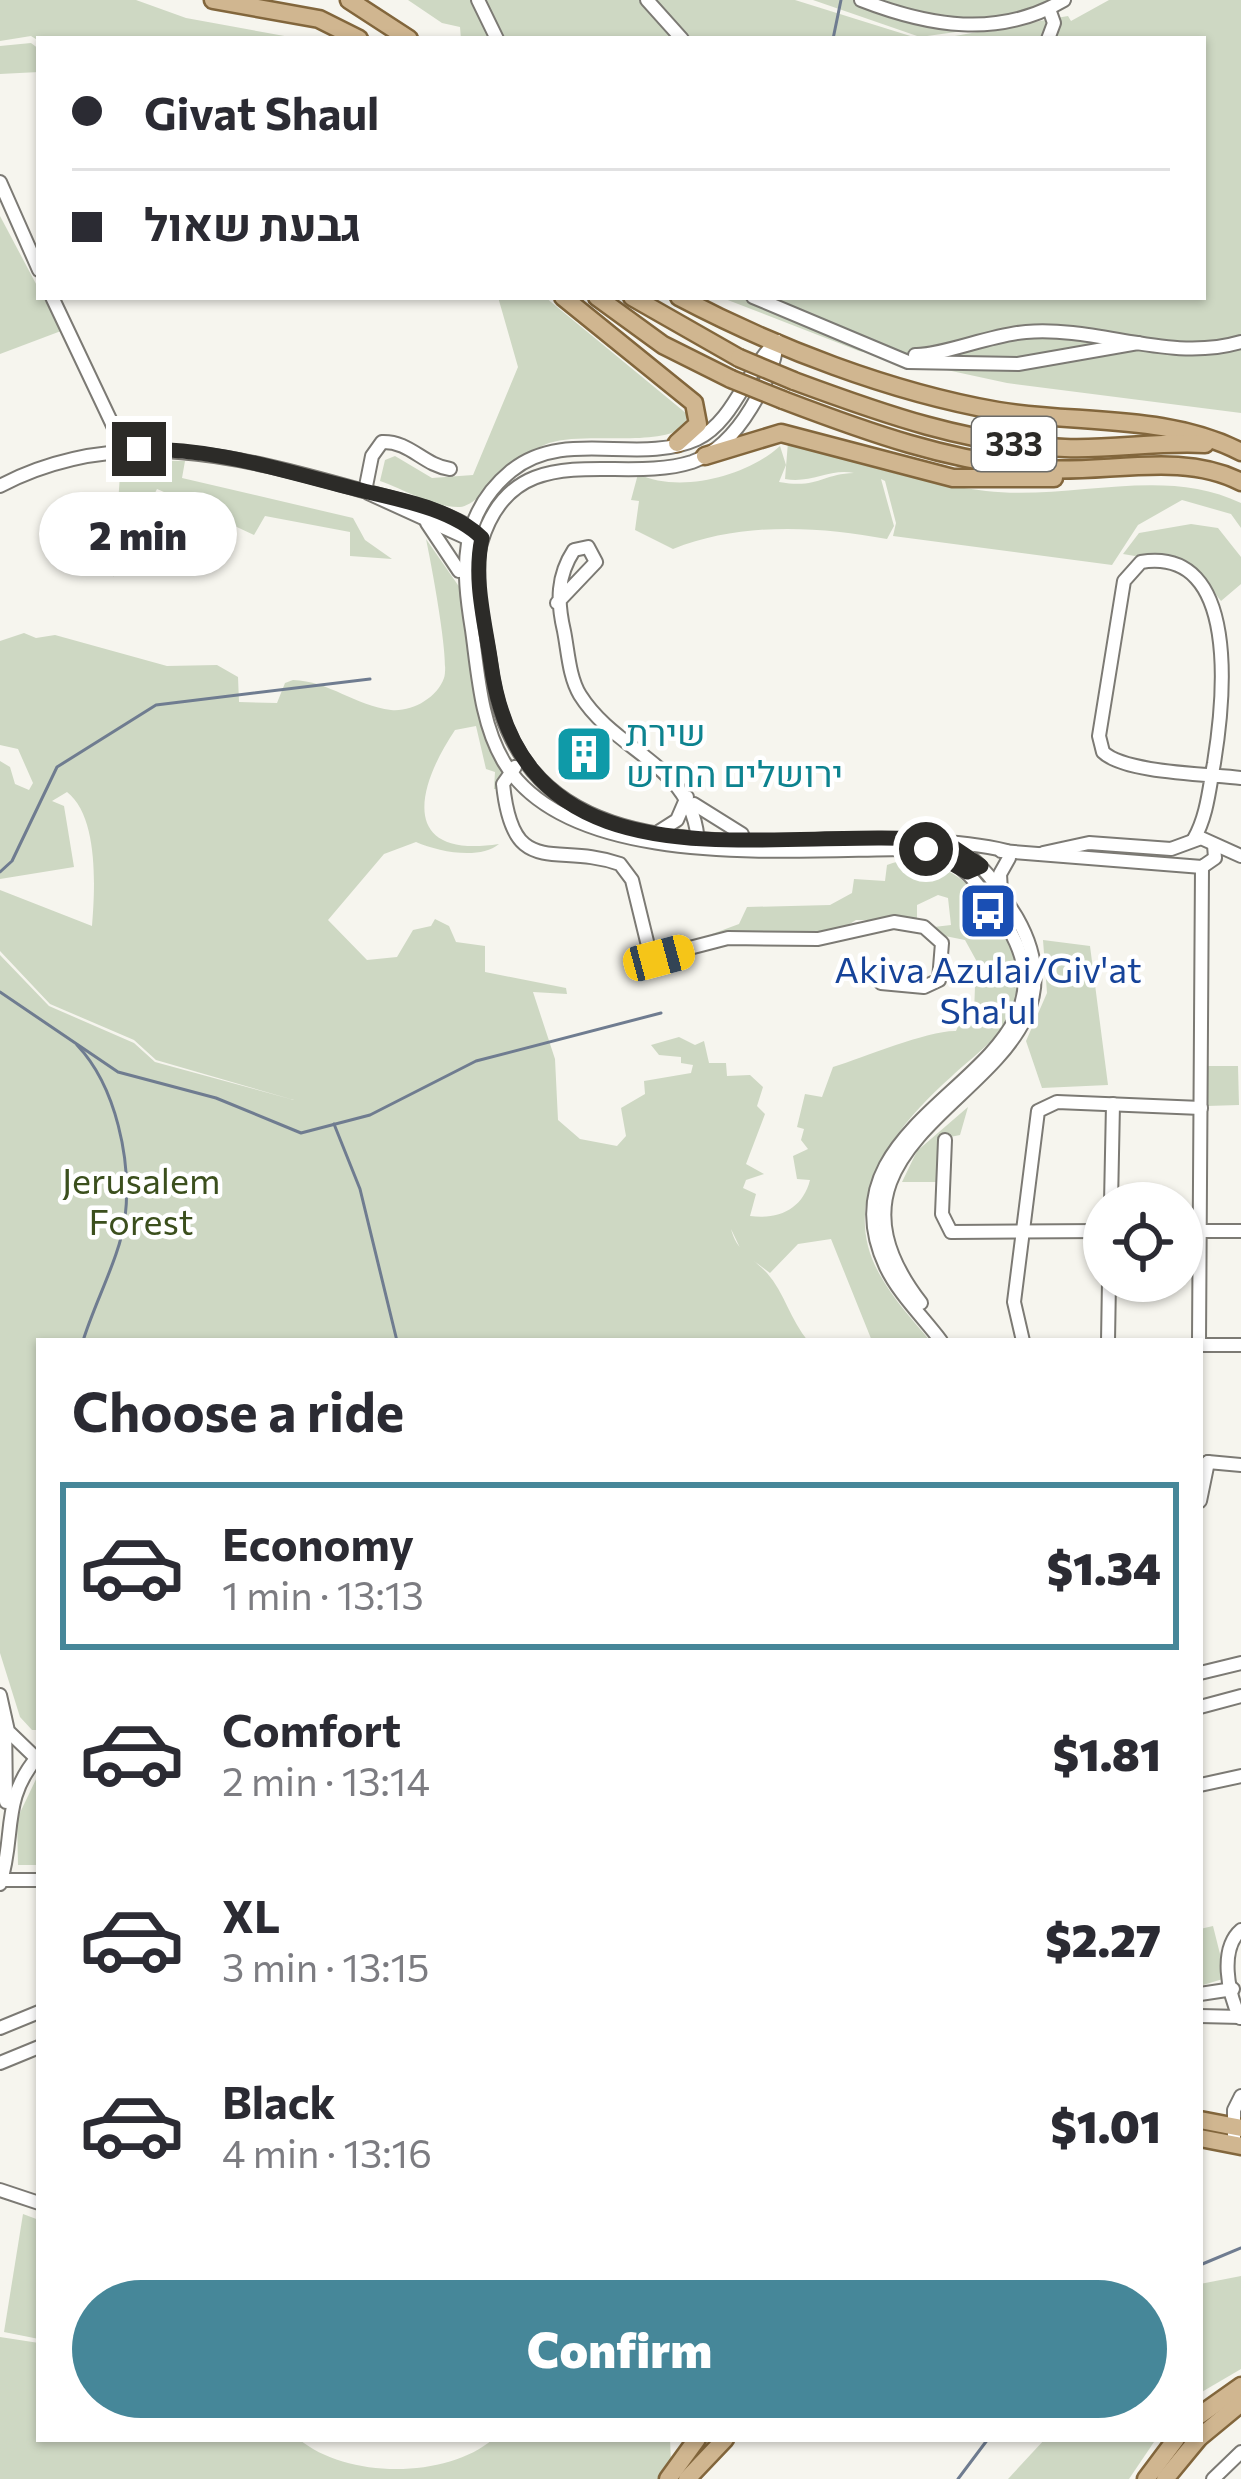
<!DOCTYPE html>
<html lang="en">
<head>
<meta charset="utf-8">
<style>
	:root { --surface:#fff; --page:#f7f7f7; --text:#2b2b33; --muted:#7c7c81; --line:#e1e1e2; --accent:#468799 }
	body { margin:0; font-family:Commissioner,Heebo,sans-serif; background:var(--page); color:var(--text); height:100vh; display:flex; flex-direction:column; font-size:45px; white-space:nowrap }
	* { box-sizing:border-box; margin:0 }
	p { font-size:39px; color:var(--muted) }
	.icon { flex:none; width:66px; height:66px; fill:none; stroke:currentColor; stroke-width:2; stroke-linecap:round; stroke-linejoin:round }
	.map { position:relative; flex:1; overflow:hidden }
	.details { position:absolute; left:36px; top:1338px; width:1167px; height:1104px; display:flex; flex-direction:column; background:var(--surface); border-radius:0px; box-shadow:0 3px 9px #0004 }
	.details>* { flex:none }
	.top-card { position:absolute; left:36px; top:36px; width:1170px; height:264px; border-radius:0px; box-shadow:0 3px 9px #0004; display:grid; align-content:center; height:264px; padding:0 36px; background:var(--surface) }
	.fabs { position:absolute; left:1083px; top:1182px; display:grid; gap:24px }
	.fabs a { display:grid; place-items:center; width:120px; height:120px; border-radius:50%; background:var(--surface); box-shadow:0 3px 9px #0004; font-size:60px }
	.end { position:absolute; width:54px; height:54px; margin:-27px; border:15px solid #2c2b28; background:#fff; box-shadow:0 0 0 6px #fff }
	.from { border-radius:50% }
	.bubble { position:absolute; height:84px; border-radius:42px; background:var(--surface); box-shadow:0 3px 9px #0004; font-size:39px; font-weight:800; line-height:84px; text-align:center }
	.car { position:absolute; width:36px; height:72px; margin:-36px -18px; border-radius:15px; box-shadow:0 0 9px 3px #0007; background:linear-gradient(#f5c518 24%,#345 0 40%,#f5c518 0 76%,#345 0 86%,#f5c518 0) }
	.top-card b { display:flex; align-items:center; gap:42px; height:114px; font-size:45px }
	.top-card b+b { border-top:3px solid var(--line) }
	.top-card i { width:30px; height:30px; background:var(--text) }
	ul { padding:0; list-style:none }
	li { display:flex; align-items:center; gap:36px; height:168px; margin:0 24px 18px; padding:0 12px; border:6px solid transparent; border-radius:0px }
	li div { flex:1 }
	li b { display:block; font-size:45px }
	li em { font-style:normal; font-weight:800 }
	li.current { border-color:var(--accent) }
	li>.icon { width:108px; height:108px; stroke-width:1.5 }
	h2 { padding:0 36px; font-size:54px; line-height:144px }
	.button { display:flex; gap:24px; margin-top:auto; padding:24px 36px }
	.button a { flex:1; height:138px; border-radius:72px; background:var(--accent); color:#fff; font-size:48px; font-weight:800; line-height:138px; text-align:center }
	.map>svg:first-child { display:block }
	.green { fill:#ced8c3 }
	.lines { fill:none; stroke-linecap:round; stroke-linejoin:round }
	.stream { stroke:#6f7c90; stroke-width:3 }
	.minor-casing { stroke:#7c7a74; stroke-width:16 }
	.major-casing { stroke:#82663c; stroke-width:21 }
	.minor { stroke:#fff; stroke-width:12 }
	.major { stroke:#d0b690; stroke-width:16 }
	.major-bridge-casing { stroke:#82663c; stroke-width:21; stroke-linecap:butt }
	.major-bridge { stroke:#d0b690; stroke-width:16 }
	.route { stroke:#2c2b28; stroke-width:15 }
	.labels { text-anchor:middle; stroke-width:9; stroke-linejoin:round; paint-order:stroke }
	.shield { fill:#fff; stroke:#6b6b68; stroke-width:3 }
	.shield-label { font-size:33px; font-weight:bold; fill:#2c2b28 }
	.culture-label { font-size:36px; fill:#0d838f; stroke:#fff; text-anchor:start }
	.transit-label { font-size:36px; fill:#164399; stroke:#fff }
	.park-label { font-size:36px; fill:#3b4f1d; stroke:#fff }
</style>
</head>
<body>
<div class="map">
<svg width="1241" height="2479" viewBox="0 0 1241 2479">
	<rect width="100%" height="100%" fill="#f6f5ee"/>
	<g class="green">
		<path d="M0,0H136L186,18L301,39L39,41L31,36L0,41Z"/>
		<path d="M408,0H795L920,39H461L460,27L442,23Z"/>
		<path d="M813,0H1063L992,27L920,37Z"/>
		<path d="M1109,0H1241V413L1007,383L859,351L720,297H1203V39H938L1068,16L1071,21Z"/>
		<path d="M31,43L39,49V72L0,74V46Z"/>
		<path d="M0,216L61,331L0,354Z"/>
		<path d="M498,297H545L687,414L685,426C658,448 586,431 549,443C519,453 479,506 460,507C435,508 403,489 380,481L385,460L395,456L432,478L473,475L518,367Z"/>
		<path d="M788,442C854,462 918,483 986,491C1069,501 1164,465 1241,503V528L1231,514L1182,500L1138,525L1112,565L893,536L896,523L885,481L881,479L894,526L887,539C817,526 741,522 673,549L635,530L639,501L631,500L638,474C680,494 747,476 780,446L786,465L779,482C818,489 821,474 854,473C830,468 811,484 785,479Z"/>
		<path d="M121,460L185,461L182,478L353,518L365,540L392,559L350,556V532L265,516L254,535L226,522L229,514L209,504L205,510L157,489L113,577Z"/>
		<path d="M1191,524L1218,528L1241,557V584L1221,601L1194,566L1123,554L1139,533Z"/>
		<path d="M426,539L460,588L501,767V789H494L495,772L486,769L476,726L455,730C416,788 399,859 499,844C480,860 439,852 416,842L384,854L328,920L367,960L397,957L413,930L431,926L435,919L449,926L456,942L485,946V972L566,988L567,994L533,992L555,1059L558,1120L580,1139L617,1146L626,1136L621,1108L645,1094L644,1081L691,1073L693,1065L681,1063V1057L659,1055L651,1045L679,1037L695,1045L704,1041L709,1063H726L727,1076L750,1075L763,1087L757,1106L765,1114L746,1164L764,1174L746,1180L743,1188L756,1194L750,1216C780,1220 803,1208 810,1180L797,1179L793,1156L808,1149L801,1140L804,1129L797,1127L805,1094L822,1097L833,1067C865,1057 929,1030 956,1031L964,1012L974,1013L976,960L965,940L940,935L934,927L951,925L948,898L938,895L917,905V921L856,920C818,946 758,936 712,934L739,924L747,907L830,905L852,893L854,879L885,881L887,865C955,837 1040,945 1013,1010C1002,1037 972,1057 951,1077C896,1126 836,1198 880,1275C893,1299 913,1320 930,1341H872L831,1239L798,1244L770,1273L742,1252L731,1229C737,1252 751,1256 767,1273C784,1292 791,1321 808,1341H39V1730H32L20,1717L0,1653V955L49,1006L134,1043L155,1062L294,1100L156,1060L134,1040L50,1004L0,951V890L92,926C95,889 99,817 67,792L52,801L64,806L74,867L0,879V761L10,767L15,784L29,790L33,783L18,749L0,745V641L24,633L36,638L55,635L167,666L217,665L238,677L239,702L277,703L285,683L293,680C329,681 356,706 391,710C412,712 437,698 444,678C450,662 431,562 426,539Z"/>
		<path d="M1043,940L1090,946L1108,1085L1042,1088L1026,1041L1047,993Z"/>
		<path d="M1207,1066H1238L1239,1105L1207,1106Z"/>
		<path d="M968,1107L960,1135L940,1139L937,1182H902L917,1151Z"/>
		<path d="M39,1773V1865H18L17,1819Z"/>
		<path d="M1213,1926L1226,1978L1200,1986V1929Z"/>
		<path d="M23,2214L39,2220V2339L4,2332Z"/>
		<path d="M1241,2276V2369L1200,2393V2284Z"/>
		<path d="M0,2337L39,2343V2439H299C346,2479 447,2479 493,2439H670L671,2462L661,2479H0Z"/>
		<path d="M1045,2439H1156L1129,2479H1008Z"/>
	</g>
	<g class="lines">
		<g class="stream">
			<path d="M833,39L841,0"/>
			<path d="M0,872L12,861L57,767L156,705L370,679"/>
			<path d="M0,992L118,1072L216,1098L301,1133L370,1115L476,1061L661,1013"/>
			<path d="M77,1045C116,1086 132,1161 125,1218C121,1254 94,1304 83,1341"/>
			<path d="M334,1124L360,1189L397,1341"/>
			<path d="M1200,2265L1241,2248"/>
			<path d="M958,2479L988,2439"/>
		</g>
		<defs>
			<g id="minor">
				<path d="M478,0L497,39"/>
				<path d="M647,0L682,39"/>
				<path d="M861,0C928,26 998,39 1064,0"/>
				<path d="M1048,39L1054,23L1049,9"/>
				<path d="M0,182L39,270"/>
				<path d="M52,297L125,451"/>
				<path d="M753,297L908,362L1018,364L1138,343"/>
				<path d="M777,341C747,368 734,422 697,439C638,466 565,427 511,471C458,515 462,569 472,630C478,673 481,724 504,762C572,876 810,847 926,849C961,859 980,886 1000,915C1111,1072 808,1101 886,1267C899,1294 923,1317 941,1341"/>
				<path d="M777,341C775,367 764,386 751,408C737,431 718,453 692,462C617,486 514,432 481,543C470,581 486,630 491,669C527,921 833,809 1007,851"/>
				<path d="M915,355C941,356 993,334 1026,332C1099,326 1169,363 1241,342"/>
				<path d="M0,486C118,424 239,456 360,490C397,500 439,508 473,529"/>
				<path d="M365,491L372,456L382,442C410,441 423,465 450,469"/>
				<path d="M368,493L469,539"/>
				<path d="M427,523L459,571"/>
				<path d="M557,603L596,562L588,547L574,550C557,576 557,601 564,631C568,651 569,677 580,695C617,754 696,766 698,845"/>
				<path d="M515,767L503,784C513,882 555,841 620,864L632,880L651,958L728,938L818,939L894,922L924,927L942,943L939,980L924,987L881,983"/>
				<path d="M694,804L742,834"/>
				<path d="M655,834L677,820L687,797"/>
				<path d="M1194,839C1207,816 1209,790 1214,763C1224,701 1241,546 1141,562L1124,581L1099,736L1103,752C1124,773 1209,774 1241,778"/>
				<path d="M1001,851L1202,867L1215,858L1214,845"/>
				<path d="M1043,853L1089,843L1171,849L1201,838L1241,856"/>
				<path d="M1001,892L1000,874L1009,858"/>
				<path d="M945,1140L942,1214L951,1232L1104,1231"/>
				<path d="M1111,1203L1113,1104"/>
				<path d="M1182,1231H1241"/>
				<path d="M921,1303C776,1115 1114,1088 1017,918C1000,890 981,858 950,844"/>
				<path d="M1023,1341L1014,1302L1038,1111L1057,1102L1201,1108"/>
				<path d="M1108,1341L1109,1281"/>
				<path d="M1199,1341L1202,867"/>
				<path d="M1200,1345H1241"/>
				<path d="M1208,1462L1241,1465"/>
				<path d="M1200,1501L1208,1462"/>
				<path d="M1200,1673L1241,1663"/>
				<path d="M0,1695L8,1731L36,1758"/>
				<path d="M1200,1707L1241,1696"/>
				<path d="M5,1719L6,1802"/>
				<path d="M1200,1785L1241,1776"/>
				<path d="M2,1880H39"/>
				<path d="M0,1884C16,1835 0,1800 39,1755"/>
				<path d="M1200,1994L1233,1989"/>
				<path d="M1200,2016L1241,2017"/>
				<path d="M1240,2018C1228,1993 1219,1949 1241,1930"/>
				<path d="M0,2028L39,2012"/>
				<path d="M0,2063L39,2047"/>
				<path d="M1234,2145V2110L1241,2096"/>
				<path d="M0,2190L39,2203"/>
				<path d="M1213,2479L1241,2452"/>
			</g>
			<g id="major">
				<path d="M213,0L319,19L359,39"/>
				<path d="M349,0L409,39"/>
				<path d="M563,297L694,403L698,424L677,443"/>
				<path d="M597,297L663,345L731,379"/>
				<path d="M632,297L739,358"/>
				<path d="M679,297C776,348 890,392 998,411C1078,424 1168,414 1241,452"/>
				<path d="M794,381C883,414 970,445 1065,448C1112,450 1159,441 1205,444"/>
				<path d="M783,400C867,432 950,462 1041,469C1105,474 1182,451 1241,482"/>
				<path d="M705,456L781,433L953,478H1054"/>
				<path d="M1200,2120L1241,2128"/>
				<path d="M1200,2138L1241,2146"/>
				<path d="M1200,2415L1241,2386"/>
				<path d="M1200,2437L1241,2403"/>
				<path d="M668,2479L697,2439"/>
				<path d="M687,2479L725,2439"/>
				<path d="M1146,2479L1176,2439"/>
				<path d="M1165,2479L1198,2439"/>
			</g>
		</defs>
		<use href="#minor" class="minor-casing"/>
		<use href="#major" class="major-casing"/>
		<use href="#minor" class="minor"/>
		<use href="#major" class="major"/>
		<defs>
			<g id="major-bridge">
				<path d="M739,358L794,381"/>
				<path d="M731,379L783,400"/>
			</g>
		</defs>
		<use href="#major-bridge" class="major-bridge-casing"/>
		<use href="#major-bridge" class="major-bridge"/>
	</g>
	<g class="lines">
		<path class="route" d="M139,449C226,449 283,472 364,491C402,500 454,510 482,538C473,580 485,622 491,664C524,903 774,823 944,841L981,866L967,872L926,849"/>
	</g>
	<defs>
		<symbol id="building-square" viewBox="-11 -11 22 22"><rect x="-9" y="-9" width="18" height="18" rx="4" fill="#0f9aa8" stroke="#fff"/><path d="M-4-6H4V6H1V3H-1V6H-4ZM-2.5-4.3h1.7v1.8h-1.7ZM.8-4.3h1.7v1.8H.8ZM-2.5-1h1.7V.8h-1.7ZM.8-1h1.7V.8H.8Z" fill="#fff"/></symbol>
		<symbol id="bus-square" viewBox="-11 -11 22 22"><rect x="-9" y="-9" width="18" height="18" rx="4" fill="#1a4fb4" stroke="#fff"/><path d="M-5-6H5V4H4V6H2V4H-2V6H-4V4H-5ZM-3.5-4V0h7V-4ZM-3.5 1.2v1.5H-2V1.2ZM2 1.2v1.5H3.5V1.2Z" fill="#fff"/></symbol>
	</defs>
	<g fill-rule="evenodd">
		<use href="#building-square" x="551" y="721" width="66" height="66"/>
		<use href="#bus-square" x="955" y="878" width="66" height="66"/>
	</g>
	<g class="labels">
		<rect class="shield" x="972" y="417" width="84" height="54" rx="9"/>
		<g class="shield-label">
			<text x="1014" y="456">333</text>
		</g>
		<g class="culture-label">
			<text x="626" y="746">שירת<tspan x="626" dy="41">ירושלים החדש</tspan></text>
		</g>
		<g class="transit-label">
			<text x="988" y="983">Akiva Azulai/Giv'at<tspan x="988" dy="41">Sha'ul</tspan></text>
		</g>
		<g class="park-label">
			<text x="141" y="1194">Jerusalem<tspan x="141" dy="41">Forest</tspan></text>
		</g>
	</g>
</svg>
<div class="fabs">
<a><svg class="icon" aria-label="locate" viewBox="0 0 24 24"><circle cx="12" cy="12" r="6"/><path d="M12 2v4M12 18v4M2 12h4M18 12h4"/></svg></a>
</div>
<i class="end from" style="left:926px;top:849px"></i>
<i class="end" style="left:139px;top:449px"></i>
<div class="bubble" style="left:39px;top:492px;width:198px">2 min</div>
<i class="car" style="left:659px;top:958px;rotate:75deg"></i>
<div class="top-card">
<b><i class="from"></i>Givat Shaul</b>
<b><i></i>גבעת שאול</b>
</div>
<section class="details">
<h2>Choose a ride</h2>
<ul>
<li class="current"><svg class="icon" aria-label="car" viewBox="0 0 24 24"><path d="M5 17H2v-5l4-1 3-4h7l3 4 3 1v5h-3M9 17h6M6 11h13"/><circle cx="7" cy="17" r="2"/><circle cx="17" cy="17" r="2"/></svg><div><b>Economy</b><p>1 min · 13:13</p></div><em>$1.34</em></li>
<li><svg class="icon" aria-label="car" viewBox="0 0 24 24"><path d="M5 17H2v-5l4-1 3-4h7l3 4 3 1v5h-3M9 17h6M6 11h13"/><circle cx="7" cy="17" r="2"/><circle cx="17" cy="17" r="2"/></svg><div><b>Comfort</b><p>2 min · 13:14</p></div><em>$1.81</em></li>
<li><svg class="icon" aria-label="car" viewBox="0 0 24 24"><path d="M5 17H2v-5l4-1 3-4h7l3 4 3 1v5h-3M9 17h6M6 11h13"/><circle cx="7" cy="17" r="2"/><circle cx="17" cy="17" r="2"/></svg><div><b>XL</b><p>3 min · 13:15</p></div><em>$2.27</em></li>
<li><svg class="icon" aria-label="car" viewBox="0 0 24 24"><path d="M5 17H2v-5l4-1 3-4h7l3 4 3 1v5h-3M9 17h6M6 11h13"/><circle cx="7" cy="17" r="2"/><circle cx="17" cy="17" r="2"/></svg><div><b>Black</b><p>4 min · 13:16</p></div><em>$1.01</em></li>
</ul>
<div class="button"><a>Confirm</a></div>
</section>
</div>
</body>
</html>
